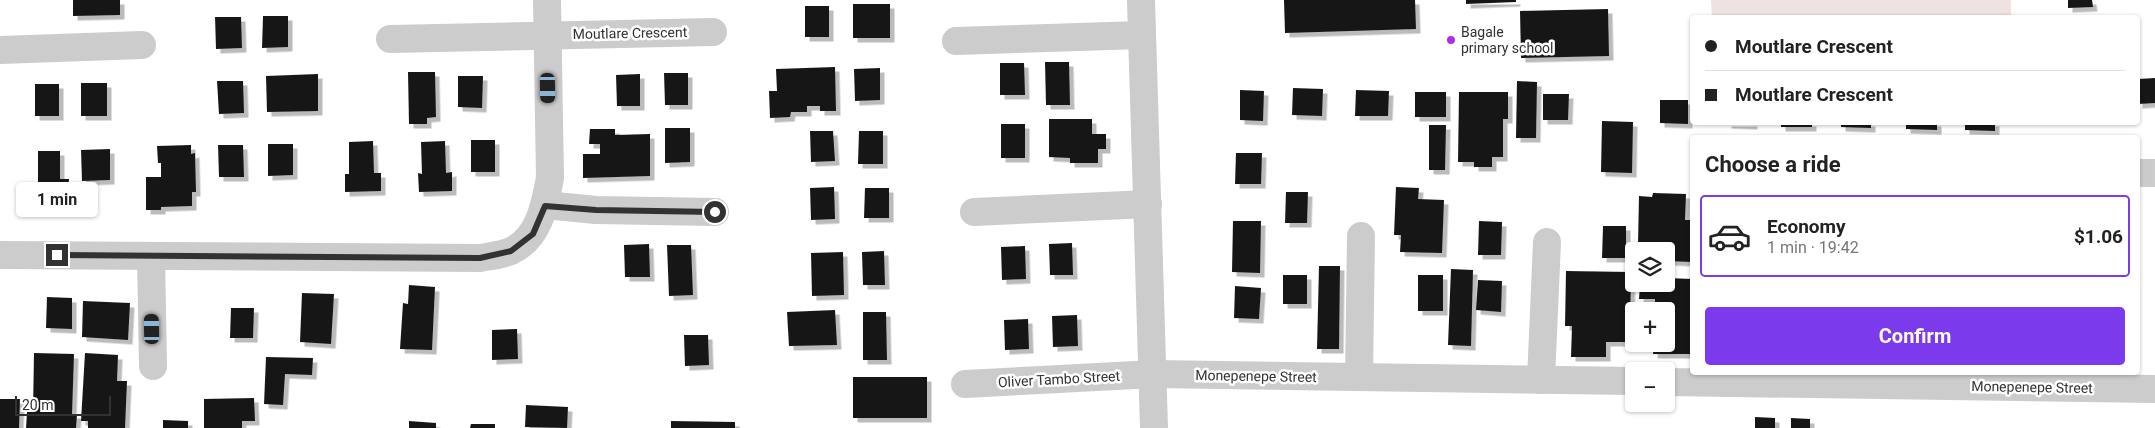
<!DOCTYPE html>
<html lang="en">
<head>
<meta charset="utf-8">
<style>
	:root { --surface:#fff; --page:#f2f2f2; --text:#222; --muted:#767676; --line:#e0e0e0; --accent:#7c3aed }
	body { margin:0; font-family:Roboto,sans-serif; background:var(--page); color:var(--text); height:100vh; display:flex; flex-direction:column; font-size:19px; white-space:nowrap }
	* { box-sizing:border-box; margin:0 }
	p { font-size:16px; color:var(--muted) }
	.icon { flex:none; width:28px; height:28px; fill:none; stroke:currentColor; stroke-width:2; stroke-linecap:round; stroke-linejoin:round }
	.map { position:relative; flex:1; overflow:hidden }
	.details { position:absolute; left:1690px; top:135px; width:450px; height:240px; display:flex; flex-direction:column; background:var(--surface); border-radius:5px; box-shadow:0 1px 4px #0004 }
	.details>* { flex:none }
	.guide { position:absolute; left:1690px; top:15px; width:450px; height:110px; border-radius:5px; box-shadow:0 1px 4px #0004; display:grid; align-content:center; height:110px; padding:0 15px; background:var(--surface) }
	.tools { position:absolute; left:1625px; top:242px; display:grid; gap:10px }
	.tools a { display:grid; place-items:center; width:50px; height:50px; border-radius:5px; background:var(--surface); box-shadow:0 1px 4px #0004; font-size:25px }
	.scale { position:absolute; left:15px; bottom:12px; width:96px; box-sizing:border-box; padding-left:5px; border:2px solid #323232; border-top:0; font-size:14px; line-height:18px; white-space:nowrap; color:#323232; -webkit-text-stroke:4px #fff; paint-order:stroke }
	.end { position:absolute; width:22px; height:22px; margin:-11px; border:6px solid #323232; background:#fff; box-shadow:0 0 0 2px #fff }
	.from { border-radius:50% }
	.bubble { position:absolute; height:35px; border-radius:5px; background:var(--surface); box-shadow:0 1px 4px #0004; font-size:16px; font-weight:700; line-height:35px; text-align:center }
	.car { position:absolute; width:15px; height:30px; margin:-15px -8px; border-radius:6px; box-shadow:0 0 4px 1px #0007; background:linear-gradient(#222 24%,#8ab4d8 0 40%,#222 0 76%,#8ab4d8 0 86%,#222 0) }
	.guide b { display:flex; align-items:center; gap:18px; height:48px; font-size:19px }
	.guide b+b { border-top:1px solid var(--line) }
	.guide i { width:12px; height:12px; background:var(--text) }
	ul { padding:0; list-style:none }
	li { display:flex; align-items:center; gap:15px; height:82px; margin:0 10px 8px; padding:0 5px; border:2px solid transparent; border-radius:5px }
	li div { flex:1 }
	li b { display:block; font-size:19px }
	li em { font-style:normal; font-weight:700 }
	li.on { border-color:var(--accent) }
	li>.icon { width:45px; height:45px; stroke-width:1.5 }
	h2 { padding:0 15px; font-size:22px; line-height:60px }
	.primary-button { display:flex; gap:10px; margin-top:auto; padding:10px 15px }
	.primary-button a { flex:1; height:58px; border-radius:5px; background:var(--accent); color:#fff; font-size:20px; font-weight:700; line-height:58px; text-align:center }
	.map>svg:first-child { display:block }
	.green { fill:#efe2e0 }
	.building { fill:#191919; filter:url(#shadow) }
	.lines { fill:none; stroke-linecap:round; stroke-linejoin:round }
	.minor { stroke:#ccc; stroke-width:28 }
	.route { stroke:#323232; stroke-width:6 }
	.poi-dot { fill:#aa2df0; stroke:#fff; stroke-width:2 }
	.labels { text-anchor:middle; stroke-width:5; stroke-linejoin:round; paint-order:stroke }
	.poi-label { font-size:14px; fill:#323232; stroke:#fff; text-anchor:start }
	.street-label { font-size:14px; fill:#323232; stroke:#fff }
</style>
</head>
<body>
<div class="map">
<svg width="2155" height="428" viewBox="0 0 2155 428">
	<defs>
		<filter id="shadow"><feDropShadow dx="4.5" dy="4.5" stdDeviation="0" flood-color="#0004"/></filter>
	</defs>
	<rect width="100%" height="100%" fill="#fff"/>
	<path class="green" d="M1711,0H2011V17H1712Z"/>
	<g class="building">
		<path d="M73,0H120V15L73,16Z"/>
		<path d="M1284,0H1415L1416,29L1285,33Z"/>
		<path d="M1466,0H1516V2L1466,4Z"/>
		<path d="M2068,0H2092L2093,7L2068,8Z"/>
		<rect x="853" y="4" width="37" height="34"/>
		<rect x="805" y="6" width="24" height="31"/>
		<path d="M1608,9L1609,56L1521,58L1520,11Z"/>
		<path d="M263,16H288V47L262,48Z"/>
		<path d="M215,17H241L242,48L216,49Z"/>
		<path d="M1045,62H1069L1070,105H1046Z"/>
		<path d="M1000,63H1024L1025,95H1000Z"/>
		<path d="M835,67L836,111H820V106H807V112H791L790,117L770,118L769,91H777L776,69Z"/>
		<path d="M880,68V100L855,101L854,69Z"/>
		<path d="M408,72H435L436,117L427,118V124H409Z"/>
		<path d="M664,73H688V105H665Z"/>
		<path d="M318,74V111L267,112L266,76Z"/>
		<path d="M640,74V106H617L616,75Z"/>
		<path d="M458,76H483L482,108L458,107Z"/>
		<path d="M2155,78V103L2138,104V79Z"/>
		<path d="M217,81H243L244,113L219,114Z"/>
		<path d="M1517,81L1537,82L1536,138H1516Z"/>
		<rect x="81" y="83" width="26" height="33"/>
		<rect x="35" y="84" width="24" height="32"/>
		<path d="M1293,88L1323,89L1322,116L1292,115Z"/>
		<path d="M1240,90L1264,91L1263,121L1240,120Z"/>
		<path d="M1356,90L1389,91L1388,116H1355Z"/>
		<rect x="1415" y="92" width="31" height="25"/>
		<path d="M1459,92H1508V119H1503V157H1492V167H1474V162H1458Z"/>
		<path d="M1543,94H1569L1568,120H1543Z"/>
		<path d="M1660,100H1688V124L1660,123Z"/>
		<path d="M1049,119H1092V134H1106V149H1098V163H1070V158L1049,157Z"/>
		<path d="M1602,121L1633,122L1632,173L1601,172Z"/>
		<path d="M1727,122H1753V125L1727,124Z"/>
		<rect x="1781" y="122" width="31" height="5"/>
		<path d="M1841,122H1871V128L1841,127Z"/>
		<path d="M1906,122H1937V130L1906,129Z"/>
		<path d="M1965,122H1995V131L1965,130Z"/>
		<rect x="1001" y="124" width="24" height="34"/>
		<path d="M1429,125H1446L1445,170H1429Z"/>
		<path d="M665,128H690V162L665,163Z"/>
		<path d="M590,129H615V135L650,134V176L583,178V154H600V144H589Z"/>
		<path d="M810,131H833L835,161L811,162Z"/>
		<path d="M859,131H883V164H858Z"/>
		<rect x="471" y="140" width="24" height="32"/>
		<path d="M373,141L374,173H381V191L345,192V174H349V142Z"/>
		<path d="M445,141L446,173L452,172V191L419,192L418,173L422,174L421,142Z"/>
		<path d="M268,144H293V175L268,176Z"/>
		<path d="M191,145V154L195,153L196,192H192V206L161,207V210H146V177H161V163H158L157,146Z"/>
		<path d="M218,145H243L244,177H219Z"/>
		<path d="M110,149V180L82,181L81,150Z"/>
		<path d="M38,151H60V179H69L68,197H27V182H38Z"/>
		<path d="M1236,153H1262L1261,184H1235Z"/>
		<path d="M834,187L835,219L811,220L810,188Z"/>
		<path d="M1396,187L1419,188L1418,199L1444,200L1442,253L1400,252L1401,235H1394Z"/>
		<path d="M865,188H889V218H864Z"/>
		<path d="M1286,192H1308L1307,223H1285Z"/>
		<path d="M1653,193L1686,194L1685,220H1692V262L1666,261V251H1644V243L1638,244L1639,196L1652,197Z"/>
		<path d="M1233,221H1261L1260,273L1232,272Z"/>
		<path d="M1479,221L1502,222L1501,255H1478Z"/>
		<path d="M1603,226H1626V258H1602Z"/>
		<path d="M1072,243L1073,275H1050L1049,244Z"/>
		<path d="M649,244L650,277H625L624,245Z"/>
		<path d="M667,245H691L693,295L669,296Z"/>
		<path d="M1025,246L1026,279L1002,280L1001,247Z"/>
		<path d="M884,251L885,285H863L862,252Z"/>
		<path d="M843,252L844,295L812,296L811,253Z"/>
		<path d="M1319,266H1340L1339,349H1317Z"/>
		<path d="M1451,269L1473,270L1471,346L1448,345Z"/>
		<path d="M1566,271L1631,272L1630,328H1625V342H1606V357H1571L1572,326H1565Z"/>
		<rect x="1283" y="275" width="24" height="29"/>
		<rect x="1418" y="275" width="25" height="36"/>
		<path d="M1666,278L1692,279V354H1653L1654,344H1666V311H1655V299H1639L1640,284H1666Z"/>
		<path d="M1478,280L1502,281L1501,312L1476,310Z"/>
		<path d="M409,285L435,287L432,350L400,349L403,303L408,304Z"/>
		<path d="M1235,286L1261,288L1259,319L1234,318Z"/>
		<path d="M302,293L334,294L331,344L300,342Z"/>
		<path d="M47,297L72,298V329L46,328Z"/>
		<path d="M83,301L130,303L128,340L82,337Z"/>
		<path d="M231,308H254L253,338H230Z"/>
		<path d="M835,310L837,345L789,346L787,312Z"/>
		<path d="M863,312H886L887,360H863Z"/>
		<path d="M1077,315L1078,346L1053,347L1052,316Z"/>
		<path d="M1028,319L1029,349L1005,350L1004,320Z"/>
		<path d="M517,329L518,359L492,360V330Z"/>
		<path d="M684,335H708L709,365L685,366Z"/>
		<path d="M34,353L74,354L72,414H77L76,428H26L27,412H33Z"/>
		<path d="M85,353L118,355L117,381H127L125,428H88V421H81Z"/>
		<path d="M266,357L313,358L312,375L285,374L283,405L264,404Z"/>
		<rect x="853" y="377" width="74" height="41"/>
		<path d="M254,398L255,421H242V428H204V399Z"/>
		<path d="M0,399H20L19,428H0Z"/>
		<path d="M526,405L568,407L567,428L525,427Z"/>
		<path d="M1755,417L1775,418V428H1755Z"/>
		<path d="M1791,418L1810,419V428H1791Z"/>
		<path d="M163,420L188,421V428H163Z"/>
		<path d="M409,421L436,423V428H409Z"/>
		<path d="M671,421L735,422V428H671Z"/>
		<path d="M471,424H495V428H470Z"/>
	</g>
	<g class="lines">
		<g class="minor">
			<path d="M1141,0L1154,428"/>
			<path d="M390,39L713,32"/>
			<path d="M956,41L1142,35"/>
			<path d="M0,50L142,45"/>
			<path d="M2138,173H2155"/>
			<path d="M545,205L596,210L715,212"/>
			<path d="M974,212L1148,204"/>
			<path d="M0,255L480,258C490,256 502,255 511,251C539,238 545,205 550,178L547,0"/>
			<path d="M151,256L153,366"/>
			<path d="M1359,377L1361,236"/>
			<path d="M1541,380L1547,242"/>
			<path d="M1666,382L2155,389"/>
			<path d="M965,384L1154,374L1634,381"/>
		</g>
	</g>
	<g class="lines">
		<path class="route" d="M57,255L480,258L511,251L533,234L545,206L596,210L715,212"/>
	</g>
	<circle class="poi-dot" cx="1451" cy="40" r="5"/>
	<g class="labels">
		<g class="poi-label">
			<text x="1461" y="37">Bagale<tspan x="1461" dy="16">primary school</tspan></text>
		</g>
		<g class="street-label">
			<text transform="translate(630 33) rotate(-1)" y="5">Moutlare Crescent</text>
			<text transform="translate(1256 376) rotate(1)" y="5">Monepenepe Street</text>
			<text transform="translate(1059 379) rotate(-3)" y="5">Oliver Tambo Street</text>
			<text transform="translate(2032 387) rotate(1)" y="5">Monepenepe Street</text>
		</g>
	</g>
</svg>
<div class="tools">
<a><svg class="icon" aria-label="layers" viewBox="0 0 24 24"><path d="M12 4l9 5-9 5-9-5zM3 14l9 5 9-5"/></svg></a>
<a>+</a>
<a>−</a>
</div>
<div class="scale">20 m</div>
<i class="end from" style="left:715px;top:212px"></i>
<i class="end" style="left:57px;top:255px"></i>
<div class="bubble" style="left:16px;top:182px;width:82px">1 min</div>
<i class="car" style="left:548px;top:88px;rotate:179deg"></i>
<i class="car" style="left:152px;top:329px;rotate:359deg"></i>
<div class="guide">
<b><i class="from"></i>Moutlare Crescent</b>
<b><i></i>Moutlare Crescent</b>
</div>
<section class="details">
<h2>Choose a ride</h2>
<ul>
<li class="on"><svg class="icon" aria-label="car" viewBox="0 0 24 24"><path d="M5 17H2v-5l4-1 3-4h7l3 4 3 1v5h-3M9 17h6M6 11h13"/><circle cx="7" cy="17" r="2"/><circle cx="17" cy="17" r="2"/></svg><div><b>Economy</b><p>1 min · 19:42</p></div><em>$1.06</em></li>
</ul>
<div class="primary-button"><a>Confirm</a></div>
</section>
</div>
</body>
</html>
